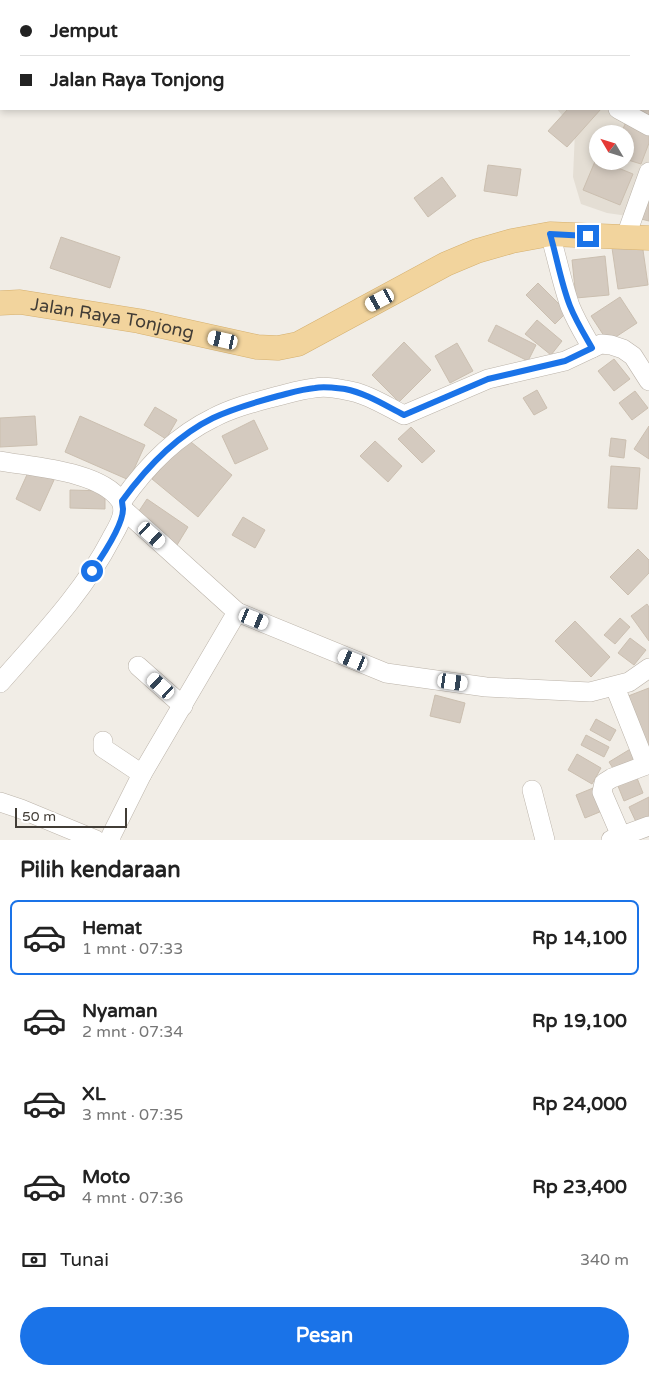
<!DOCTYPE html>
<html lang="id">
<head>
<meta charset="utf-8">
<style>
	:root { --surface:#fff; --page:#f6f6f6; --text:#222; --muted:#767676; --line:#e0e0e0; --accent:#1a73e8 }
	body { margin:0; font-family:"Varela Round",sans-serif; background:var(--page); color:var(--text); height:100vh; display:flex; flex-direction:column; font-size:19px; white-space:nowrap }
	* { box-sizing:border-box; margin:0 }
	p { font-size:16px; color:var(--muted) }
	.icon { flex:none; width:28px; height:28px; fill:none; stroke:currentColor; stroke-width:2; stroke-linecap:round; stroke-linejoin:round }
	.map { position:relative; height:840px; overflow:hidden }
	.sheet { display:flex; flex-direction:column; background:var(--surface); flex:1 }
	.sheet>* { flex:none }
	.top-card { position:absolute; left:0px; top:0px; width:650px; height:110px; box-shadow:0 2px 8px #0003; display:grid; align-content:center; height:110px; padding:0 20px; background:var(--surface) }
	.needle { width:32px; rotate:308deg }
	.fabs { position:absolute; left:589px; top:125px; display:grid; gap:10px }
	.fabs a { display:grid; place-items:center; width:45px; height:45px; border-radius:50%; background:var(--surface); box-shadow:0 2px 8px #0003; font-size:25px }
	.scale { position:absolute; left:15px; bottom:12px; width:112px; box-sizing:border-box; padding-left:5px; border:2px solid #423d36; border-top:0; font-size:14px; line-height:18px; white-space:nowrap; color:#423d36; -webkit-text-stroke:4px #fff; paint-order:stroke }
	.end { position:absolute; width:22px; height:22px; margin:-11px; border:6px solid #1a73e8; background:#fff; box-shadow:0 0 0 2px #fff }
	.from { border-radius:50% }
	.car { position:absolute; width:15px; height:30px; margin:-15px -8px; border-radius:6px; box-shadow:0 0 4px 1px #0007; background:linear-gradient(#fff 24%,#345 0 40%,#fff 0 76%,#345 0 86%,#fff 0) }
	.top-card b { display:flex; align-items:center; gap:18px; height:48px; font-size:19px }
	.top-card b+b { border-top:1px solid var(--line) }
	.top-card i { width:12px; height:12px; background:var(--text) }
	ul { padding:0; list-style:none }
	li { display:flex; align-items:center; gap:15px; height:75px; margin:0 10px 8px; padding:0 10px; border:2px solid transparent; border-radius:8px }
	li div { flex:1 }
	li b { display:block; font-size:19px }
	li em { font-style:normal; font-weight:700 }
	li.active { border-color:var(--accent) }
	li>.icon { width:45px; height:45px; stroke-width:1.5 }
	h2 { padding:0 20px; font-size:22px; line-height:60px }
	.pay { display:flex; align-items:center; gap:12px; height:55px; padding:0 20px; font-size:19px }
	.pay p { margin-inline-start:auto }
	.action { display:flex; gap:10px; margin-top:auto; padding:10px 20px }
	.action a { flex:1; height:58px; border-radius:30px; background:var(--accent); color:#fff; font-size:20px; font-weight:700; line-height:58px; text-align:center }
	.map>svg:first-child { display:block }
	.residential { fill:#e4ded4; fill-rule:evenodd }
	.building { fill:#d4cabf; stroke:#cbbfb0 }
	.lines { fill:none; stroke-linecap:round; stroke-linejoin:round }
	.minor-casing { stroke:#bbb3a9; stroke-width:20 }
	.major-casing { stroke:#d5b06f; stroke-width:25 }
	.minor { stroke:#fff; stroke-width:19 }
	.major { stroke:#f2d49d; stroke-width:24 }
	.route { stroke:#1a73e8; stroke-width:6 }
	.labels { text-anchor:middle; stroke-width:4; stroke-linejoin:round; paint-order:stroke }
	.street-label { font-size:18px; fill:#423d36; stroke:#fff }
</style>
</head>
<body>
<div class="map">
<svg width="649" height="840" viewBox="0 0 649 840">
	<rect width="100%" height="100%" fill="#f1ede6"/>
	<path class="residential" d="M426,0H649V219L607,213L581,204L573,177L575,131L557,109H649V1H430ZM598,134H625V161H598Z"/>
	<g class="building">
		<path d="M498,0H537L536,1H497Z"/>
		<path d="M576,0H620L622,1H577Z"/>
		<path d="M649,92V118L637,109H649Z"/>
		<path d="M568,109H601L567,147L548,131Z"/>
		<path d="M625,124L649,132V143L641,164L625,159V134H621Z"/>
		<path d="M596,159L598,161H601L633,174L620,205L583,190Z"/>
		<path d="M488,165L521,169L517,196L484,191Z"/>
		<path d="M442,177L456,196L428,217L414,198Z"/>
		<path d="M649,196V221L641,219Z"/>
		<path d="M61,237L120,257L110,288L50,268Z"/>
		<path d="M642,243L648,285L618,289L612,248Z"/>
		<path d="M605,256L609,295L576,298L572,260Z"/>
		<path d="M538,283L567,312L555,324L526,295Z"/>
		<path d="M620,297L637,323L608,342L591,316Z"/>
		<path d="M537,320L562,341L551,355L525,334Z"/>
		<path d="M496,325L536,345L528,361L488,341Z"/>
		<path d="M404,342L431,370L399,402L372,375Z"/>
		<path d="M457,343L473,371L450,383L435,356Z"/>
		<path d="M614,359L630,379L614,391L598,371Z"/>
		<path d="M537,390L547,408L534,415L523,398Z"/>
		<path d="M635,391L648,408L632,420L619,403Z"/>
		<path d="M155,407L177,420L166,439L144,425Z"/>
		<path d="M35,416L37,445L0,447V418Z"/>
		<path d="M80,416L145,445L129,480L65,452Z"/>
		<path d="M254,420L268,449L235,464L222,436Z"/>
		<path d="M649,426V459L634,449Z"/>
		<path d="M411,427L435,451L422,463L398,439Z"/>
		<path d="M186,438L232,475L198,517L152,479Z"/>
		<path d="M611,438L626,440L624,458L609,456Z"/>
		<path d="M375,441L402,466L388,482L360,456Z"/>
		<path d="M611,466L640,468L637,509L608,508Z"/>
		<path d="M30,468L54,480L40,511L16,499Z"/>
		<path d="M70,490L105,491V509L70,508Z"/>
		<path d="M147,499L188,527L177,545L135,517Z"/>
		<path d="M243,517L265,530L255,548L232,535Z"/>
		<path d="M638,549L649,560V573L628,595L610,577Z"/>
		<path d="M647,604L649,607V641L631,616Z"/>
		<path d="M620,618L630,627L615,644L604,635Z"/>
		<path d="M575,621L610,657L591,677L555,641Z"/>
		<path d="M630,638L646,650L634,665L618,653Z"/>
		<path d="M649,688V758L623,698Z"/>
		<path d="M435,695L465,703L460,723L430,716Z"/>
		<path d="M596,719L616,730L610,741L590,730Z"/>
		<path d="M586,735L609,747L604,757L581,745Z"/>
		<path d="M632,748L639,759L616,773L609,762Z"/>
		<path d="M577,754L601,768L592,784L568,770Z"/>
		<path d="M635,773L643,793L624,801L616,781Z"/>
		<path d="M598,786L607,809L585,818L576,795Z"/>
		<path d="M649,797V818L637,824L629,807Z"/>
	</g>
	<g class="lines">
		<defs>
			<g id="minor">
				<path d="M487,0L489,1"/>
				<path d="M649,5V4"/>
				<path d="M618,109L649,126"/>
				<path d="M550,234C557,258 562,283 570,306C576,321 584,334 592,348"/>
				<path d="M626,236L649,172"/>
				<path d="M0,461C33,467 100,471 120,500C128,512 117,528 111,539C83,593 40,637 0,683"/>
				<path d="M122,501C145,468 176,436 213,418C234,407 256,402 278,396C290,393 303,389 315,388C324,386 336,388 345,390C366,393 386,406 404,415L488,379L565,361L601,344L611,345L623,349L633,356L649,381"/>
				<path d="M123,509L237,612L386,673L486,687L590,692L629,682L649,668"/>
				<path d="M138,666L183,706"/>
				<path d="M615,687L646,765"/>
				<path d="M103,741V748L142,774"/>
				<path d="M532,790L545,840"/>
				<path d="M0,802L21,809L96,840"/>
				<path d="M621,836L602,792L604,783L612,778L649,764"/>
				<path d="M111,840V836L142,774L237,612"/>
				<path d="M611,840L649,826"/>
			</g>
			<g id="major">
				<path id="s1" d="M0,303L20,302L139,321L257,347L278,348L298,344L446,264L477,251L512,241L550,234L649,238"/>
			</g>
		</defs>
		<use href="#minor" class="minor-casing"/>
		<use href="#major" class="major-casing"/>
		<use href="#minor" class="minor"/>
		<use href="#major" class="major"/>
	</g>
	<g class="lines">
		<path class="route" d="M92,571C101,558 123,525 123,509C123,509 122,502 122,501C146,468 176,436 213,418C234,408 256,402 278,396C290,393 303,389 315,388C324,386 336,388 345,389C366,393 386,406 404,415L488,379L565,361L592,348C584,334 576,321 570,306C561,283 557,258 550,234L588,236"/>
	</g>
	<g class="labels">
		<g class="street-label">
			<text dy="6" stroke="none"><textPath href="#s1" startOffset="114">Jalan Raya Tonjong</textPath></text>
		</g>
	</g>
</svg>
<div class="fabs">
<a><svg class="needle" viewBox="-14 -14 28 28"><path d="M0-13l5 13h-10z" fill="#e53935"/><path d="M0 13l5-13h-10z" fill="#767676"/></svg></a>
</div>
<div class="scale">50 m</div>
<i class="end from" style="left:92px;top:571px"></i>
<i class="end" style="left:588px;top:236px"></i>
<i class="car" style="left:380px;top:300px;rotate:242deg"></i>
<i class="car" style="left:223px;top:340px;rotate:283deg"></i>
<i class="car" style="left:152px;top:535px;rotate:132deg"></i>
<i class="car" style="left:254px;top:619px;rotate:112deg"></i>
<i class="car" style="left:353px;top:660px;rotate:292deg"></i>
<i class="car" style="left:453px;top:682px;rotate:98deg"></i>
<i class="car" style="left:161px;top:686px;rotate:312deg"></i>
<div class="top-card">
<b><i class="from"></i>Jemput</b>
<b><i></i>Jalan Raya Tonjong</b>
</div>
</div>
<section class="sheet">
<h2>Pilih kendaraan</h2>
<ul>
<li class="active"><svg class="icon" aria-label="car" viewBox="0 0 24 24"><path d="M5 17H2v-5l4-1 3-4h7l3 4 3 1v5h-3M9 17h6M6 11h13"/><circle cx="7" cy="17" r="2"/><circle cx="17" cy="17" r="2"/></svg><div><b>Hemat</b><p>1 mnt · 07:33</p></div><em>Rp 14,100</em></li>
<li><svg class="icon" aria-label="car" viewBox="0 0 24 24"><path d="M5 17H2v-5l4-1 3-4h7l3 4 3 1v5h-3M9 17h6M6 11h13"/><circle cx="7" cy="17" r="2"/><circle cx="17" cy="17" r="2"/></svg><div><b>Nyaman</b><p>2 mnt · 07:34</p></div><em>Rp 19,100</em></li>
<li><svg class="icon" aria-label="car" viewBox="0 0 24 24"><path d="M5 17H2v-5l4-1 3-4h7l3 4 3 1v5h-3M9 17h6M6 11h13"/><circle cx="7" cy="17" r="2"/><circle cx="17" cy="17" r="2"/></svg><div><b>XL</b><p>3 mnt · 07:35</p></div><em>Rp 24,000</em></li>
<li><svg class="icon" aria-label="car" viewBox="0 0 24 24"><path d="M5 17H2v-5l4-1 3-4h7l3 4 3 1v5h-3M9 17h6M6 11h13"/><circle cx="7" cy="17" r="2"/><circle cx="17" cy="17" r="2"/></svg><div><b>Moto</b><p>4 mnt · 07:36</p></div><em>Rp 23,400</em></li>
</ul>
<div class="pay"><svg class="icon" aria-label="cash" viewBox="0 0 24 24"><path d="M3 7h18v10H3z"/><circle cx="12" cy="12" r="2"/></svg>Tunai<p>340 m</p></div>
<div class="action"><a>Pesan</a></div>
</section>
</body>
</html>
